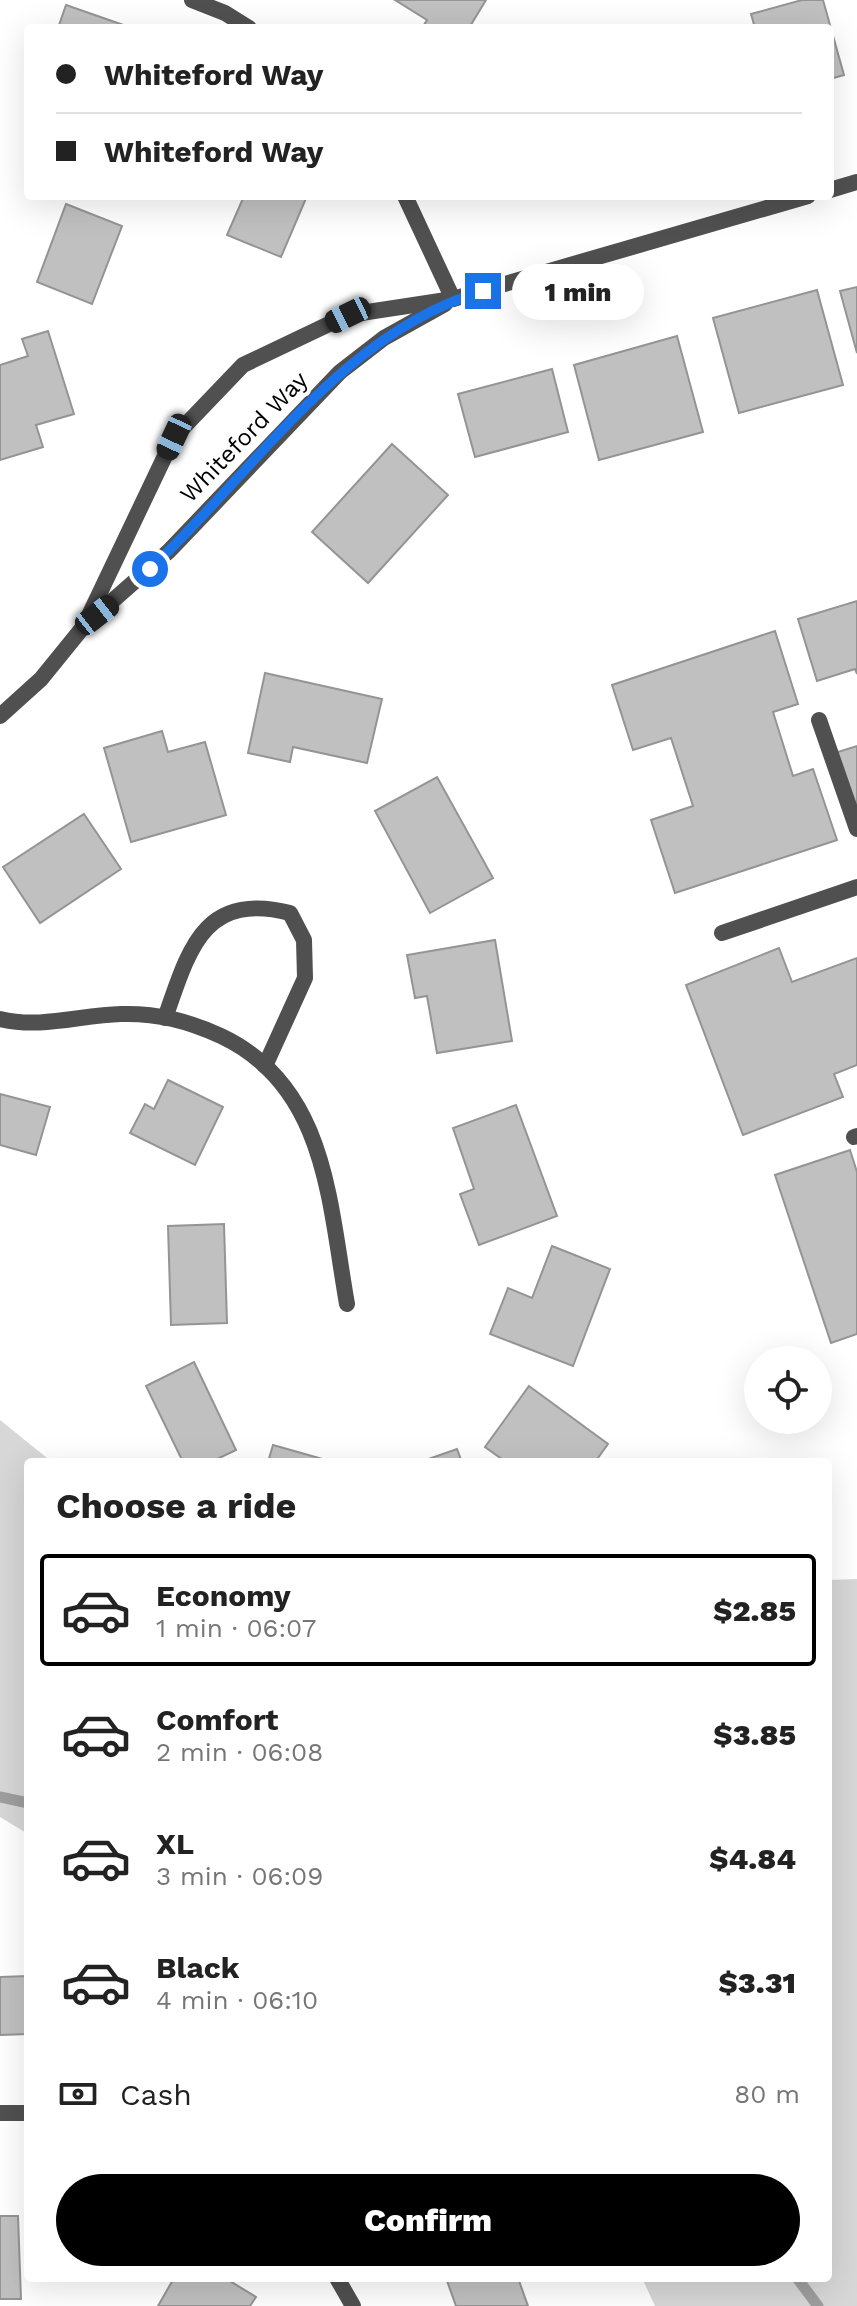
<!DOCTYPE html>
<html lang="en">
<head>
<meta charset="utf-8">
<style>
	:root { --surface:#fff; --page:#f2f2f2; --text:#222; --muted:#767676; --line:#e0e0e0; --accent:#000 }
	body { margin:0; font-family:"Work Sans",sans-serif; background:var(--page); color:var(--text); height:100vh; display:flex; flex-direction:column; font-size:30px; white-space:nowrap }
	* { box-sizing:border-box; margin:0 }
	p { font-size:26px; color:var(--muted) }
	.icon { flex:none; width:44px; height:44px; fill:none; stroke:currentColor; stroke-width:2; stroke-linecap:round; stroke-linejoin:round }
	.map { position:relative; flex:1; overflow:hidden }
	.sheet { position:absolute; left:24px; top:1458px; width:808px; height:824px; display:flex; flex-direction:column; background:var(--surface); border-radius:8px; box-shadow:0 8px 32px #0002 }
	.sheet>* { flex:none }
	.top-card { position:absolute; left:24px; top:24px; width:810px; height:176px; border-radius:8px; box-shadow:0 8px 32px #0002; display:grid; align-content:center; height:176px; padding:0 32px; background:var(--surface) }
	.tools { position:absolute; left:744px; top:1346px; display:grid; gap:16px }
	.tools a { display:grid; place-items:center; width:88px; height:88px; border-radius:50%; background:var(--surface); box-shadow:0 8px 32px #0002; font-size:40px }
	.end { position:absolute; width:36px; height:36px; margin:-18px; border:10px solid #1a73e8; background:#fff; box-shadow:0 0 0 4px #fff }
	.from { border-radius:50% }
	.bubble { position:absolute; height:56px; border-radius:28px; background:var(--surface); box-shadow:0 8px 32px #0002; font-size:26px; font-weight:800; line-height:56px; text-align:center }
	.car { position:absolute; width:24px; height:48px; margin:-24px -12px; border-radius:10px; box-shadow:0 0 6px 2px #0007; background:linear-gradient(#222 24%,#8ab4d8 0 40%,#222 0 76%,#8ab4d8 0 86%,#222 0) }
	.top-card b { display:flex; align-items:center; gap:28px; height:76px; font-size:30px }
	.top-card b+b { border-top:2px solid var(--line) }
	.top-card i { width:20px; height:20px; background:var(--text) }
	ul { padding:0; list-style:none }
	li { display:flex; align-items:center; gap:24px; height:112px; margin:0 16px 12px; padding:0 16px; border:4px solid transparent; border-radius:8px }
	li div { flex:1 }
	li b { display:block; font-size:30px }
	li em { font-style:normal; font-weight:800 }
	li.selected { border-color:var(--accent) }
	li>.icon { width:72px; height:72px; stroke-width:1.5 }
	h2 { padding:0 32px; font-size:36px; line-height:96px }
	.pay { display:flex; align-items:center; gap:20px; height:88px; padding:0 32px; font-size:30px }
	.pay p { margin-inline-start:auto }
	.cta { display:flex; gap:16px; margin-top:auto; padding:16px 32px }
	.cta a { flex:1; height:92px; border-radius:48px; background:var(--accent); color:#fff; font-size:32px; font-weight:800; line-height:92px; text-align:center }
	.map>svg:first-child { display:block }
	.green { fill:#d7d7d7 }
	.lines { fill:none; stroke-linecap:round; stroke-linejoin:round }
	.stream { stroke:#9e9e9e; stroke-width:11 }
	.building { fill:#c0c0c0; stroke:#949494; stroke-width:2 }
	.service { stroke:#505050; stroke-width:16 }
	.minor { stroke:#505050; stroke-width:16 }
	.route { stroke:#1a73e8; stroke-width:10 }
	.labels { text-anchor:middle; stroke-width:8; stroke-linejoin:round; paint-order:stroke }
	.street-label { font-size:24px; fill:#000; stroke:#fff }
</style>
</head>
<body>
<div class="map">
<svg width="857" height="2306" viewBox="0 0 857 2306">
	<rect width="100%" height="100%" fill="#fff"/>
	<g class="green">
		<path d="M0,1420L52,1462H28V1834L0,1817Z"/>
		<path d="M857,1579V2306H655L642,2278H828V1580Z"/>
	</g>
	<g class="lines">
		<g class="stream">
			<path d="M0,1797L28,1803"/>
			<path d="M797,2278L818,2306"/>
		</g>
	</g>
	<g class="building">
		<path d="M395,0H486L469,28H422L427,20Z"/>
		<path d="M802,0H823L844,75L830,79V28H755L751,14Z"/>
		<path d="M66,5L132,28H58Z"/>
		<path d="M244,196H307L281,257L227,235Z"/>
		<path d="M66,204L122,226L92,304L37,282Z"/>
		<path d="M857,287V353L840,291Z"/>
		<path d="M817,290L843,385L739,413L713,318Z"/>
		<path d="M48,331L74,414L36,425L43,447L0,460V365L28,356L22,339Z"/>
		<path d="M677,336L703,432L599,460L574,365Z"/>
		<path d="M552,369L568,432L475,457L458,394Z"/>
		<path d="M392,444L448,495L368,583L312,532Z"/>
		<path d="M857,601V674L855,669L817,681L798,619Z"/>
		<path d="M775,631L798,704L773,712L793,776L813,769L837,840L675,893L651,820L693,806L671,738L633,750L612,685Z"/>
		<path d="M265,673L382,699L367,763L293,747L290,762L248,753Z"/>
		<path d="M162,731L168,752L205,742L226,815L131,842L104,748Z"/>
		<path d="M857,746V824L835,753Z"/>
		<path d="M437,777L493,878L430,913L375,811Z"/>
		<path d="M84,814L121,869L40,923L3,867Z"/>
		<path d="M495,940L512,1041L437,1053L427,996L415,998L407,955Z"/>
		<path d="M779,948L792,982L857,958V1065L834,1074L843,1097L743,1135L686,985Z"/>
		<path d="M168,1080L223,1107L195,1165L130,1133L145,1104L154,1109Z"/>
		<path d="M0,1094L50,1107L36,1155L0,1145Z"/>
		<path d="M516,1105L557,1216L479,1245L460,1194L474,1189L453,1128Z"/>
		<path d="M850,1150L857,1172V1334L831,1343L775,1175Z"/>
		<path d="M224,1224L227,1323L171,1325L168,1226Z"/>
		<path d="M552,1246L610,1269L573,1366L490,1334L508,1288L532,1298Z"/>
		<path d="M194,1362L236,1450L211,1462H183L146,1386Z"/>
		<path d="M529,1386L608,1444L595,1462H506L485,1447Z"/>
		<path d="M273,1445L333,1462H268Z"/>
		<path d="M457,1449L462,1462H420Z"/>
		<path d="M28,1976V2034L0,2035V1977Z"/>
		<path d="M0,2216H18L21,2299H0Z"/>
		<path d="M174,2278H225L256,2297L250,2306H158Z"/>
		<path d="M446,2278H518L528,2306H456Z"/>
	</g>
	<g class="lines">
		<g class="service">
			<path d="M819,720L857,829"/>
			<path d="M722,933L857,887"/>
			<path d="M165,1018C189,950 203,891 290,913L304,940L305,978L265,1066"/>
			<path d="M854,1137L857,1136"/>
		</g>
		<g class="minor">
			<path d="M192,0L225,13L249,28"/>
			<path d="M830,190L857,182"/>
			<path d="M405,196L453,299"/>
			<path d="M84,626L174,437L243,365L348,315L453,299L808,196"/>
			<path d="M0,716L41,679L84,626L169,551L340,372L384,338L445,304"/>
			<path d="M0,1019C42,1029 80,1015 121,1014C158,1013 188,1021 221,1036C327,1086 329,1203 347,1304"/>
			<path d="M0,2113H28"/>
			<path d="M337,2278L353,2306"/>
		</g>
	</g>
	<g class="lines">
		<path class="route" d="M150,569C253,473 342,332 483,291"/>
	</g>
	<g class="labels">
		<g class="street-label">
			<text transform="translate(244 437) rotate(-46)" y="8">Whiteford Way</text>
		</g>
	</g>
</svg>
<div class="tools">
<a><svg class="icon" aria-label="locate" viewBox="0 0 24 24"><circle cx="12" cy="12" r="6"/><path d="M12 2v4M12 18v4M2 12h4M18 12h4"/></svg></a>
</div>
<i class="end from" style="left:150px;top:569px"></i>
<i class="end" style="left:483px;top:291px"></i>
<div class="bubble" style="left:512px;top:264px;width:132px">1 min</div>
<i class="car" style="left:348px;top:315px;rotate:244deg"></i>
<i class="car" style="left:174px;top:437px;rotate:205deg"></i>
<i class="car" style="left:97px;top:615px;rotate:52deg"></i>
<div class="top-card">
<b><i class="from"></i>Whiteford Way</b>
<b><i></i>Whiteford Way</b>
</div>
<section class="sheet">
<h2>Choose a ride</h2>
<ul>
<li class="selected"><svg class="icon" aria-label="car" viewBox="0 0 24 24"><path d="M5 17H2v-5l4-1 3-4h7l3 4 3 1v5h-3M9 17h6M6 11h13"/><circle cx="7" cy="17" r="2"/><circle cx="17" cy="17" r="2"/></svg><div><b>Economy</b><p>1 min · 06:07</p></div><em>$2.85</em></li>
<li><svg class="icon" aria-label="car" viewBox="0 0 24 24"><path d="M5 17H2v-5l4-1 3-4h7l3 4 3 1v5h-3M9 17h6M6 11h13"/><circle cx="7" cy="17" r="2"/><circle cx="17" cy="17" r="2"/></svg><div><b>Comfort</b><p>2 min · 06:08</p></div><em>$3.85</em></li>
<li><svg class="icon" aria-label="car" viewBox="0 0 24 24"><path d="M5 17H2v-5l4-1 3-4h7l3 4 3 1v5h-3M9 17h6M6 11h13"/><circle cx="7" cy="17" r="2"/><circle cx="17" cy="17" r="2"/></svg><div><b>XL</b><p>3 min · 06:09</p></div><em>$4.84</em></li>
<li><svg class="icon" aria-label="car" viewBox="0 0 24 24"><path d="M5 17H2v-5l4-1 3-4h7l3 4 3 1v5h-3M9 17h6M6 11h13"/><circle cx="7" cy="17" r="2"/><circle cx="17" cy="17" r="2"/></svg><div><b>Black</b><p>4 min · 06:10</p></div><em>$3.31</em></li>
</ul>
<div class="pay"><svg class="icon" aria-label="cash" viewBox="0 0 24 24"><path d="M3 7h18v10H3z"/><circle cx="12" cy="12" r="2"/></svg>Cash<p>80 m</p></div>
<div class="cta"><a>Confirm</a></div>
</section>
</div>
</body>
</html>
